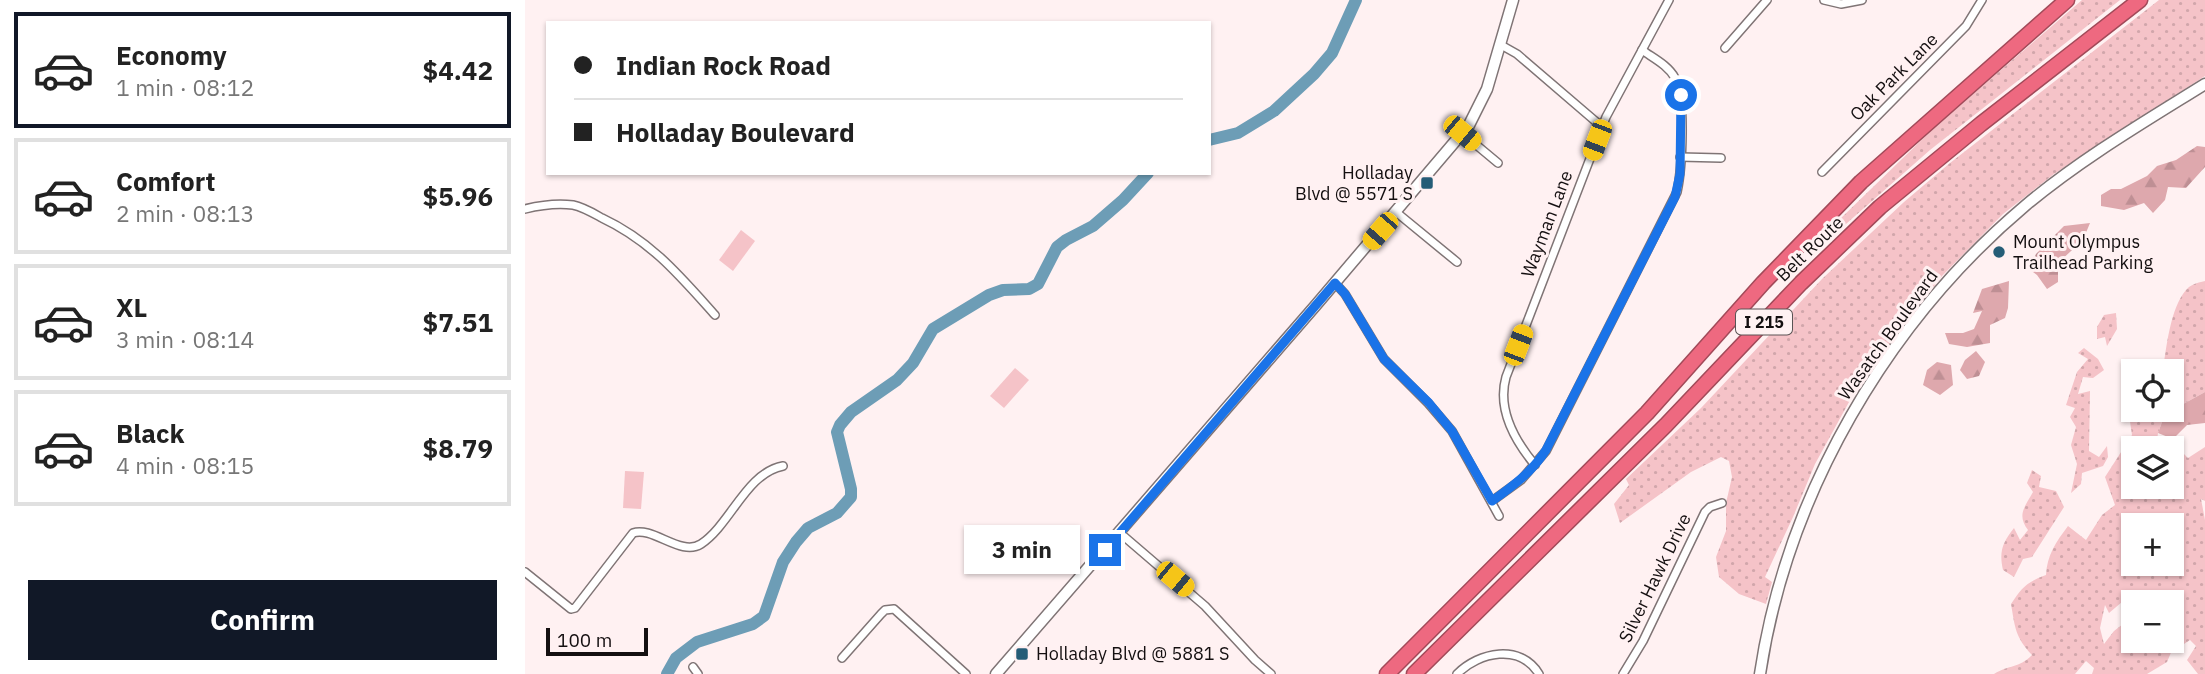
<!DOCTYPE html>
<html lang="en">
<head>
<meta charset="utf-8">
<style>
	:root { --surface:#fff; --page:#f6f6f6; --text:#222; --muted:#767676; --line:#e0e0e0; --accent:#111827 }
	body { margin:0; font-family:"IBM Plex Sans",sans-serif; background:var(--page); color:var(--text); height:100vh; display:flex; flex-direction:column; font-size:26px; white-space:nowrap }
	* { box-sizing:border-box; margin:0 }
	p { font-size:23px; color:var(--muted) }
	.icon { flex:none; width:38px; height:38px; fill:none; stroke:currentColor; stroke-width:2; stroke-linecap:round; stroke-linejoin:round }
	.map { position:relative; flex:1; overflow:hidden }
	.side { display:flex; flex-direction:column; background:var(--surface); width:525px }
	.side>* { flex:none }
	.hud { position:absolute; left:21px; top:21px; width:665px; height:154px; border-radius:0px; box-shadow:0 2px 5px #0004; display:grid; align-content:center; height:154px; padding:0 28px; background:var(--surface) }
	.buttons { position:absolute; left:1596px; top:359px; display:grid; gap:14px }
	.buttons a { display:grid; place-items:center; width:63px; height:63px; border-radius:0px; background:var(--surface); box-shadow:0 2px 5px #0004; font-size:35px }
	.scale { position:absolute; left:21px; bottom:18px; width:102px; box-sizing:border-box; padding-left:7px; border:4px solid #140f10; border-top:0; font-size:19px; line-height:24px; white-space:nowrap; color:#140f10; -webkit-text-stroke:5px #fff1f2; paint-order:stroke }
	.end { position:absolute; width:32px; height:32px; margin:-16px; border:9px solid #1a73e8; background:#fff; box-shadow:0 0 0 4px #fff }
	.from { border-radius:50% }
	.bubble { position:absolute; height:49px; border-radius:0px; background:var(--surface); box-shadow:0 2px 5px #0004; font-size:23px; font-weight:800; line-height:49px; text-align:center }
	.car { position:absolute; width:21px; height:42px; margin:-21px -10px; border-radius:9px; box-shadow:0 0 5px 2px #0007; background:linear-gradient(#f5c518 24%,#345 0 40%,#f5c518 0 76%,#345 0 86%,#f5c518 0) }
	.hud b { display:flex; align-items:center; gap:24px; height:66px; font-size:26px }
	.hud b+b { border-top:2px solid var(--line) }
	.hud i { width:18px; height:18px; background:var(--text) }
	ul { padding:12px 0 0; list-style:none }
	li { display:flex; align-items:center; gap:21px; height:116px; margin:0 14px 10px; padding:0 14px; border:4px solid var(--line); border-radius:0px }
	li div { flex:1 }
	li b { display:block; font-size:26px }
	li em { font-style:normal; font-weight:800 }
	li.current { border-color:var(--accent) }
	li>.icon { width:63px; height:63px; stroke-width:1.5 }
	.primary-button { display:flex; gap:14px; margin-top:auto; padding:14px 28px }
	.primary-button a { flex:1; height:80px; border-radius:0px; background:var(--accent); color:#fff; font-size:28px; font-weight:800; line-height:80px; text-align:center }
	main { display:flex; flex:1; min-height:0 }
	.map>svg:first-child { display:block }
	.grass { fill:url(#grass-dots); fill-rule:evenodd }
	.forest { fill:url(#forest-firs) }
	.garden { fill:#f5c3c8 }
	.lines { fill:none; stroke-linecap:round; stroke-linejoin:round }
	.river { stroke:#6d9db6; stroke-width:12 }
	.street-casing { stroke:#7f7475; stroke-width:10 }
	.secondary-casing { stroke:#7f7475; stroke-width:13 }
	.highway-casing { stroke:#a24a59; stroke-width:17 }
	.street { stroke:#fff; stroke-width:7 }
	.secondary { stroke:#fff; stroke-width:10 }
	.highway { stroke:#ee6980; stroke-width:14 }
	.route { stroke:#1a73e8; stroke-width:9 }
	.poi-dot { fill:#255d77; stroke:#fff1f2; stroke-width:2.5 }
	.labels { text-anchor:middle; stroke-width:6; stroke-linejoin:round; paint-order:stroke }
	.shield { fill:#fff1f2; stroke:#5a5354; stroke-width:2 }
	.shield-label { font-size:16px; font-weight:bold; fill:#140f10 }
	.street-label { font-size:18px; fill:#140f10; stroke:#fff1f2 }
	.poi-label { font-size:18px; fill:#140f10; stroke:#fff1f2; text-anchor:start }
</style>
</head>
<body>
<main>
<section class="side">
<ul>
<li class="current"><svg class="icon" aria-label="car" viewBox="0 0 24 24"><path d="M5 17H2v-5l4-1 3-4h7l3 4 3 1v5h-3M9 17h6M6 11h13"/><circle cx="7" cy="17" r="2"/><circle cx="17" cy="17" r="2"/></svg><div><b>Economy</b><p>1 min · 08:12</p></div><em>$4.42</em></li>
<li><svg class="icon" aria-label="car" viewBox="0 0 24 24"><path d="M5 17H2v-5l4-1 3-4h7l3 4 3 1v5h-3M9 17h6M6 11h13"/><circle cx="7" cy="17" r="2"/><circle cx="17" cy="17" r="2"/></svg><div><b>Comfort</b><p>2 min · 08:13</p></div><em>$5.96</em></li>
<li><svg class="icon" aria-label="car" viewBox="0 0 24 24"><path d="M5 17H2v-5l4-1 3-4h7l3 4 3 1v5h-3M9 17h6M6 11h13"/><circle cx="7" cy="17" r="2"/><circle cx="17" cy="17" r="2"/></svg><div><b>XL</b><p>3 min · 08:14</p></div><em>$7.51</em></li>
<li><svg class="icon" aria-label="car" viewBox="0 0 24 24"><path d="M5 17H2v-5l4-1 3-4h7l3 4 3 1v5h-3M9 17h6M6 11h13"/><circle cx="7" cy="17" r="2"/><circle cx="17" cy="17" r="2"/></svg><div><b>Black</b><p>4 min · 08:15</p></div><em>$8.79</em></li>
</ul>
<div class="primary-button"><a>Confirm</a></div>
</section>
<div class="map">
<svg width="1680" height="674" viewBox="0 0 1680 674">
	<defs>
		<pattern id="grass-dots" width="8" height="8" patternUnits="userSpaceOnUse" patternTransform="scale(1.75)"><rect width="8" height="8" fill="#f5c3c8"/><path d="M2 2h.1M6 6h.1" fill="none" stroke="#d1a6ab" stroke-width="1.8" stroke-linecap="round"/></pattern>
		<pattern id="forest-firs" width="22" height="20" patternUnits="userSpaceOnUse" patternTransform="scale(1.75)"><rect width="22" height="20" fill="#dea8ad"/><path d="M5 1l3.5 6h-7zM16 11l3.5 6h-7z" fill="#be8f94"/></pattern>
	</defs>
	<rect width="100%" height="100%" fill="#fff1f2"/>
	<g class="grass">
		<path d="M1557,0H1595L1405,150L1313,231L1314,220L1410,127Z"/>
		<path d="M1634,0H1680V76L1529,174L1478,214L1417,276L1335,382L1290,464L1268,517L1240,577L1247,582L1241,604L1214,594L1194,577L1191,557L1201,531V503L1207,477L1204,461L1196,457L1166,472L1095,523L1089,504L1104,485L1101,479L1176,408L1297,279L1379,202L1425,163Z"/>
		<path d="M1680,281V392L1640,414L1633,433L1631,448H1608V486H1647V454L1657,452L1663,458L1680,447V501L1676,499L1680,520V674H1673L1662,660L1671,646L1665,640L1659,644L1653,636L1642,662L1622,674H1567L1569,668L1561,661L1550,674H1469C1485,664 1493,669 1507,655C1490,637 1490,627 1486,604C1497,587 1502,582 1521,575C1522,555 1531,542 1543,526L1561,540L1577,515L1590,505L1580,477L1607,435L1603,408L1608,395V410H1647V371H1623L1625,361L1639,363C1642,342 1647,302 1664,287C1668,284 1675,282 1680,281ZM1608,525H1647V564H1608ZM1597,602L1607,617L1589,631L1579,644L1575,628L1580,605L1584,613ZM1608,602H1647V640H1608Z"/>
		<path d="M1591,313L1592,329L1582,346L1580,337L1572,339V327L1579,315Z"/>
		<path d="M1559,348L1573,359L1579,370L1568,378L1558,377L1553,394L1565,391L1564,451L1574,457L1582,446L1583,457L1578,466L1557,473L1556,484L1546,493L1552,464L1546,445L1551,427L1545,417L1550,408L1541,405L1552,372L1563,359L1553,353Z"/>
		<path d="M1507,470L1516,476L1514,487L1531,491L1539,507L1507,557L1498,559L1489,577L1478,570C1474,552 1477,543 1489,528L1495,540L1503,530C1492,515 1499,508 1508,492L1502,483Z"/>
	</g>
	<g class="forest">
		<path d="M1672,146L1680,147V167L1661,188L1643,187L1640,200L1628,213L1619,203L1599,210L1576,206V195L1586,189H1596L1622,176L1632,166L1651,160Z"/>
		<path d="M1565,223L1558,240L1533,263V282L1522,289L1512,275L1504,269L1511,254L1539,226Z"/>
		<path d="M1484,281L1483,308L1480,318L1465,325V343L1442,347L1424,344L1420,333H1438L1449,329L1457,311L1448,313L1457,289Z"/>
		<path d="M1451,351L1460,362L1454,376L1442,379L1435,370L1440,360Z"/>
		<path d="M1412,362L1426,365L1428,385L1415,395L1398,385L1402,370Z"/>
		<path d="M1680,392V423L1662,425L1648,439L1633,433L1640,414Z"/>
	</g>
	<g class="garden">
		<path d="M216,230L230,241L208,271L194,260Z"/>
		<path d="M490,368L504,380L479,408L465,396Z"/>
		<path d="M100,471L119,472L116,509L98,508Z"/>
	</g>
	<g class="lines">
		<g class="river">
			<path d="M684,140L713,133L749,111L789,74L807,53L831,0"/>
			<path d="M142,674L151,658L172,642L228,624L239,616L258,562L271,542L283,528L312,513L326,497V489L312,432L315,425L326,412L372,380L388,363L408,329L464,295L478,290L504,289L513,284L532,247L541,240L568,226L598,200L623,173"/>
		</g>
		<defs>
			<g id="street">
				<path d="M1299,0L1316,4L1337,0"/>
				<path d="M976,45L992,54L1076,126"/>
				<path d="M1200,48L1242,0"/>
				<path d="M937,133L973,163"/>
				<path d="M1155,157L1196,158"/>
				<path d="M1297,172L1441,26L1457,0"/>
				<path d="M0,209C16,205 32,203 48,205C58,207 68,213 77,218C126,241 155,276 190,315"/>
				<path d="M871,212L932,262"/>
				<path d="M810,283L820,294L859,359L903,403L927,431L974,516"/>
				<path d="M1010,465C990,441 972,409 981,377L1081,117L1144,0"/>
				<path d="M967,501L996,480L1021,451L1152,192C1157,169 1161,97 1150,78C1143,65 1128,58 1117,50"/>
				<path d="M595,533L680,606L730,660L746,674"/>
				<path d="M0,572L46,609L50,608L108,533C128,526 156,557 176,544C206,524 221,473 258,466"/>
				<path d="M317,658L356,614L360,610L369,609L441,674"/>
				<path d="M168,667L173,674"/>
				<path d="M932,674C954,652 995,643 1014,674"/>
				<path d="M1098,674L1118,641L1180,512L1185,507L1197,503"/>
			</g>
			<g id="secondary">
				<path d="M471,674L791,305L944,125L962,89L988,0"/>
				<path d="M1235,674C1262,494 1362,322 1501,205C1556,159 1619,122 1680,84"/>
			</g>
			<g id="highway">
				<path d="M862,674L1122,413L1238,283L1336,182L1542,0"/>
				<path d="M889,674L1141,425L1276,283L1355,207L1456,124L1615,0"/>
			</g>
		</defs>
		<use href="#street" class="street-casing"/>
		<use href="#secondary" class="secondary-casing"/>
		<use href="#highway" class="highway-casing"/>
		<use href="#street" class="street"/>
		<use href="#secondary" class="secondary"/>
		<use href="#highway" class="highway"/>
	</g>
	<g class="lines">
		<path class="route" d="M580,550L810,283L820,294L859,359L904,403L927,431L967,501C988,486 1007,472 1021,450L1150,197L1155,174L1156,95"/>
	</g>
	<g class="poi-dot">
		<rect x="895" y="176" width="14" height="14" rx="3.5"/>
		<circle cx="1474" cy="252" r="7"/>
		<rect x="490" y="647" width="14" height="14" rx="3.5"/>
	</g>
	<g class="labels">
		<rect class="shield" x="1211" y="309.5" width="56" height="25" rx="5"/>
		<g class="shield-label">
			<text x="1239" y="328">I 215</text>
		</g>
		<g class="street-label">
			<text transform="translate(1369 77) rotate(-45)" y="6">Oak Park Lane</text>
			<text transform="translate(1022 224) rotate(-69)" y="6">Wayman Lane</text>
			<text transform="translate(1285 249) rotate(-44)" y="6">Belt Route</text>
			<text transform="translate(1363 335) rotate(-54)" y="6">Wasatch Boulevard</text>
			<text transform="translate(1130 578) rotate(-64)" y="6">Silver Hawk Drive</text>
		</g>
		<g class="poi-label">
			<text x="888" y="179" text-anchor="end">Holladay<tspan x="888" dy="21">Blvd @ 5571 S</tspan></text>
			<text x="1488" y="248">Mount Olympus<tspan x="1488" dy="21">Trailhead Parking</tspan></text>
			<text x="511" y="660">Holladay Blvd @ 5881 S</text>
		</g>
	</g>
</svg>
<div class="buttons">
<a><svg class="icon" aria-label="locate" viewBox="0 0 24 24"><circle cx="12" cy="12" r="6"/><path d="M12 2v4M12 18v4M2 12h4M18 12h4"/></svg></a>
<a><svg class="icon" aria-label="layers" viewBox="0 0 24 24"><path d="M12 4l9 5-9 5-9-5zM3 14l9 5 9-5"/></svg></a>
<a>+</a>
<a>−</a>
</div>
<div class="scale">100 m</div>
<i class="end from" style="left:1156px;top:95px"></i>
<i class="end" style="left:580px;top:550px"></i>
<div class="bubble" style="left:439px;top:525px;width:116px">3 min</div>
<i class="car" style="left:937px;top:133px;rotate:130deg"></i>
<i class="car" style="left:1072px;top:140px;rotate:201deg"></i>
<i class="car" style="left:855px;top:231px;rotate:221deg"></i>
<i class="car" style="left:993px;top:345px;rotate:21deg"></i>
<i class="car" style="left:650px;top:579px;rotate:130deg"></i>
<div class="hud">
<b><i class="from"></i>Indian Rock Road</b>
<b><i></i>Holladay Boulevard</b>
</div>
</div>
</main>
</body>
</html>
